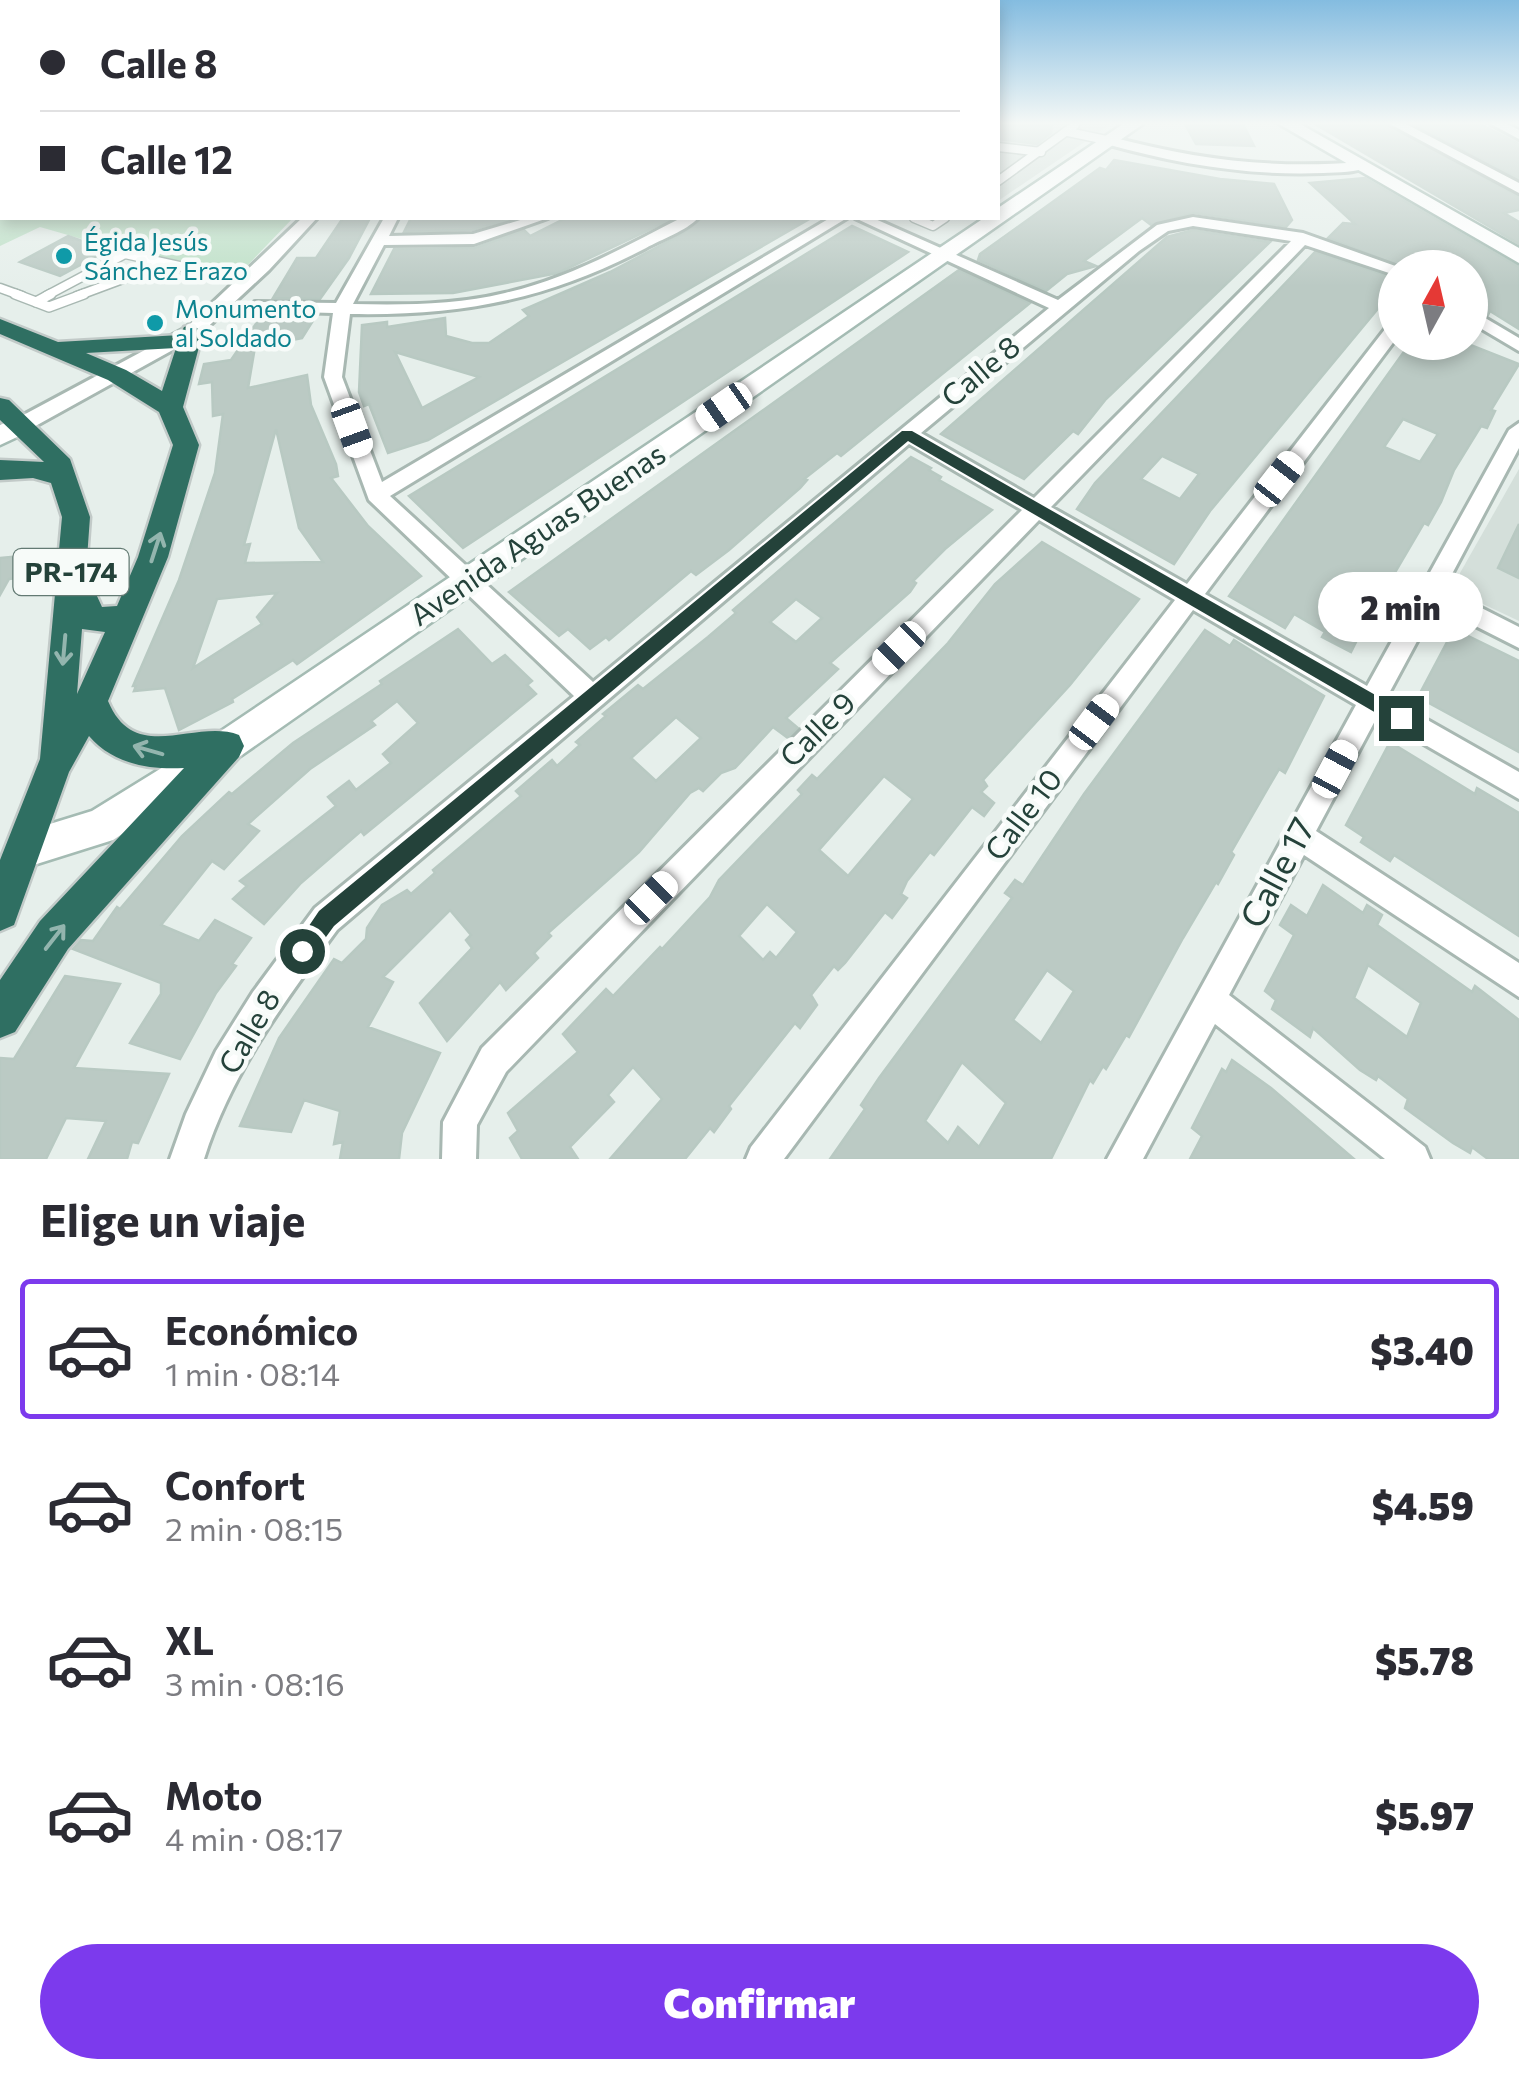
<!DOCTYPE html>
<html lang="es">
<head>
<meta charset="utf-8">
<style>
	:root { --surface:#fff; --page:#f2f2f3; --text:#2b2b33; --muted:#7c7c81; --line:#e1e1e2; --accent:#7c3aed }
	body { margin:0; font-family:Commissioner,sans-serif; background:var(--page); color:var(--text); height:100vh; display:flex; flex-direction:column; font-size:38px; white-space:nowrap }
	* { box-sizing:border-box; margin:0 }
	p { font-size:32px; color:var(--muted) }
	.icon { flex:none; width:55px; height:55px; fill:none; stroke:currentColor; stroke-width:2; stroke-linecap:round; stroke-linejoin:round }
	.map { position:relative; height:1159px; overflow:hidden }
	.sheet { display:flex; flex-direction:column; background:var(--surface); flex:1 }
	.sheet>* { flex:none }
	.hud { position:absolute; left:0px; top:0px; width:1000px; height:220px; box-shadow:0 5px 15px #0003; display:grid; align-content:center; height:220px; padding:0 40px; background:var(--surface) }
	.needle { width:65px; rotate:8deg }
	.fabs { position:absolute; left:1378px; top:250px; display:grid; gap:20px }
	.fabs a { display:grid; place-items:center; width:110px; height:110px; border-radius:50%; background:var(--surface); box-shadow:0 5px 15px #0003; font-size:50px }
	.end { position:absolute; width:45px; height:45px; margin:-22px; border:12px solid #24423a; background:#fff; box-shadow:0 0 0 5px #fff }
	.from { border-radius:50% }
	.bubble { position:absolute; height:70px; border-radius:35px; background:var(--surface); box-shadow:0 5px 15px #0003; font-size:32px; font-weight:800; line-height:70px; text-align:center }
	.car { position:absolute; width:30px; height:60px; margin:-30px -15px; border-radius:12px; box-shadow:0 0 8px 2px #0007; background:linear-gradient(#fff 24%,#345 0 40%,#fff 0 76%,#345 0 86%,#fff 0) }
	.hud b { display:flex; align-items:center; gap:35px; height:95px; font-size:38px }
	.hud b+b { border-top:2px solid var(--line) }
	.hud i { width:25px; height:25px; background:var(--text) }
	ul { padding:0; list-style:none }
	li { display:flex; align-items:center; gap:30px; height:140px; margin:0 20px 15px; padding:0 20px; border:5px solid transparent; border-radius:10px }
	li div { flex:1 }
	li b { display:block; font-size:38px }
	li em { font-style:normal; font-weight:800 }
	li.on { border-color:var(--accent) }
	li>.icon { width:90px; height:90px; stroke-width:1.5 }
	h2 { padding:0 40px; font-size:45px; line-height:120px }
	.button { display:flex; gap:20px; margin-top:auto; padding:20px 40px }
	.button a { flex:1; height:115px; border-radius:60px; background:var(--accent); color:#fff; font-size:40px; font-weight:800; line-height:115px; text-align:center }
	.map>svg:first-child { display:block }
	.built { fill:#d4dfda }
	.green { fill:#bfe0c8 }
	.building { fill:#bbcac4; stroke:#b8c9c2; stroke-width:2.5; fill-rule:evenodd }
	.lines { fill:none; stroke-linecap:round; stroke-linejoin:round }
	.lane-far1-casing { stroke:#a8b8b2; stroke-width:11 }
	.lane-casing { stroke:#a8b8b2; stroke-width:12 }
	.street-casing { stroke:#a8b8b2; stroke-width:6 }
	.secondary-casing { stroke:#a4bbb3; stroke-width:5 }
	.highway-casing { stroke:#c2cac8; stroke-width:5 }
	.lane-far1 { stroke:#fff; stroke-width:8 }
	.lane { stroke:#fff; stroke-width:9 }
	.street { fill:#fff; fill-rule:evenodd }
	.secondary { fill:#fff; fill-rule:evenodd }
	.highway { fill:#2f6f62; fill-rule:evenodd }
	.oneway { stroke:#93b5ae }
	.route { fill:#24423a }
	.culture-dot { fill:#0f9aa8; stroke:#f7fbf9; stroke-width:4 }
	.labels { text-anchor:middle; stroke-width:9; stroke-linejoin:round; paint-order:stroke }
	.far-culture-label { font-size:25px; fill:#0d838f; stroke:#f7fbf9; text-anchor:start }
	.shield { fill:#f7fbf9; stroke:#637a73; stroke-width:2.5 }
	.shield-label { font-size:28px; font-weight:bold; fill:#24423a }
	.street-label { font-size:30px; fill:#24423a; stroke:#f7fbf9 }
	.near-street-label { font-size:35px; fill:#24423a; stroke:#f7fbf9 }
</style>
</head>
<body>
<div class="map">
<svg width="1519" height="1159" viewBox="0 0 1519 1159">
	<rect width="100%" height="100%" fill="#e6efeb"/>
	<g class="built">
		<path d="M998,124H1111L998,201Z"/>
		<path d="M1519,469V621L1464,595L1460,587V573Z"/>
	</g>
	<path class="green" d="M0,124L2,218H293L241,272L176,266L40,227L0,246Z"/>
	<g class="building">
		<path d="M998,124H1052L1051,133L1037,144L998,139Z"/>
		<path d="M1185,124H1243L1254,146L1196,144Z"/>
		<path d="M1315,124H1386L1519,197V210L1504,213L1519,222V244Z"/>
		<path d="M1414,124H1480L1519,144V179Z"/>
		<path d="M1114,160L1220,179L1274,184L1292,220L1286,227L1194,213L1151,225L1142,218L1084,261L1096,266L1067,274L1046,291L978,260L980,254L1100,168L1106,170Z"/>
		<path d="M1365,178L1519,267V329L1490,311L1488,315L1470,305V268H1404L1328,238L1343,223L1355,224L1310,183Z"/>
		<path d="M343,218H370L349,258L320,299L273,298L297,258H316Z"/>
		<path d="M411,218H511L512,219L472,230L404,232Z"/>
		<path d="M566,218H674L558,273L453,293L371,294L394,249L475,248L524,230L530,236Z"/>
		<path d="M702,218H811L428,440L388,453L369,404L364,406L359,392L362,325L387,322V327L445,318L446,336L472,343H489L529,316L523,310L610,272L682,234ZM395,352L479,377L422,408Z"/>
		<path d="M852,226L908,252L463,548L409,496Z"/>
		<path d="M1193,230L1270,242L1106,399L1078,434L1073,431L1024,479L941,434L1167,237Z"/>
		<path d="M68,236L108,250L60,276L20,262Z"/>
		<path d="M1315,252L1395,278V288L1210,511L1174,564L1077,509L1095,483ZM1162,456L1199,474L1180,499L1141,479Z"/>
		<path d="M959,270L1030,303L841,456L837,453L804,479L807,480L800,488L729,550L696,575L691,571L609,640L606,637L590,649L568,629L559,636L509,592Z"/>
		<path d="M262,315L314,319L302,338L255,347L248,388L307,375L311,405L336,464L338,476L331,478L368,526L421,576L297,664L293,660L232,699L233,702L179,730L165,688L134,691L136,686H133L179,580L215,473L223,414L213,416L212,382L199,384L204,364L231,360ZM276,429L299,528L323,562L245,563L250,544L244,545ZM277,593L257,617L262,624L193,668L217,599Z"/>
		<path d="M1411,342H1463L1519,364L1491,410L1495,411L1487,428L1481,426L1454,470L1441,502L1428,525L1424,523L1377,603L1385,608L1371,632L1363,628L1351,652L1322,637L1325,632L1294,614L1285,628L1229,596ZM1403,419L1438,434L1420,462L1384,447Z"/>
		<path d="M911,457L931,468L929,470L941,477L939,480L992,510L945,549L913,581L916,583L910,592L830,663L838,669L786,718L798,728L788,738L773,727L735,768L721,773L703,791L699,788L690,793L639,852L548,933L551,936L534,953L538,958L506,990L500,982L447,1041L420,1003L472,948L466,940L471,935L450,910L383,977L393,982L368,1027L440,1053L402,1133L399,1159H340L343,1142L334,1144L340,1111L304,1100L291,1132L240,1126L279,1038L334,959L342,963L366,939L367,928L382,905L407,890L411,894L435,873L433,870L521,796L516,791L552,760L557,766L580,745L576,742L606,716L603,714L638,685L643,689L708,637L736,613L733,610ZM796,599L822,618L796,642L770,622ZM676,717L701,738L656,781L631,758Z"/>
		<path d="M1519,524V578L1498,568Z"/>
		<path d="M1042,542L1139,599L1070,685L983,780L987,786L981,792L994,803L984,816L972,807L934,855L930,852L907,881L901,894L907,898L892,918L885,912L845,963L838,970L834,966L811,995L817,1005L800,1028L795,1023L729,1106L731,1109L714,1132L710,1128L685,1159H610L662,1099L633,1067L608,1095L614,1102L570,1147L578,1159H522L510,1138L518,1131L508,1113L578,1052L563,1034L606,989L613,996L660,947L662,949L710,897L719,880L802,794L798,790L812,775L817,779L948,643L995,584ZM884,776L913,799L848,876L819,850ZM767,904L797,932L776,958L770,952L763,960L739,936Z"/>
		<path d="M22,556L19,562L25,561L16,578L9,579L0,595V558Z"/>
		<path d="M458,629L492,664L505,655L532,681L527,685L536,694L364,835L361,831L301,883L264,924L233,899L247,886L240,881L336,806L328,797L349,781L356,790L391,763L383,754L418,723L397,701L371,721L375,725L310,769L248,824L259,831L224,869L212,861L161,925L199,941L215,920L251,938L232,964L236,966L216,993L180,1059L130,1043L161,994V983L73,949L81,940L93,941L117,907L120,909L182,836L229,792L232,794L293,743L382,684L380,681Z"/>
		<path d="M1454,629L1519,661V752L1418,697Z"/>
		<path d="M1205,630L1230,646L1234,640L1324,696L1285,773L1279,769L1231,852L1234,855L1218,884L1216,882L1183,938L1129,1037L1126,1035L1106,1069L1103,1066L1093,1083L1090,1080L1051,1159H830L865,1109L861,1105L879,1078L1012,898L1005,893L1015,880L1023,885L1084,794ZM1047,970L1074,991L1041,1043L1013,1020ZM962,1062L1006,1103L979,1147L958,1127L948,1143L925,1121Z"/>
		<path d="M1390,742L1475,794L1477,788L1519,813V936L1394,855L1390,861L1361,842L1364,837L1346,825Z"/>
		<path d="M1323,885L1363,913L1367,905L1382,915L1377,925L1472,992L1475,986L1519,1020V1159H1488L1472,1147L1470,1153L1453,1143L1405,1108L1408,1099L1378,1076L1376,1080L1360,1070L1313,1028L1310,1037L1272,1009L1276,1000L1265,991L1294,935L1280,925L1291,905L1307,916ZM1368,965L1421,1003L1407,1037L1354,998Z"/>
		<path d="M65,976L120,984L74,1068L169,1074L138,1143L132,1142L127,1159H88L106,1121L66,1118L46,1159H0V1058L14,1059Z"/>
		<path d="M1232,1060L1271,1088L1354,1159H1190L1202,1136L1192,1128L1222,1069L1226,1072Z"/>
	</g>
	<g class="lines">
		<defs>
			<g id="lane-far1">
				<path d="M1068,132L1111,141"/>
				<path d="M998,147L1041,152"/>
				<path d="M998,181L1075,125"/>
				<path d="M914,218L933,226L945,218"/>
				<path d="M0,288L22,296"/>
				<path d="M46,296L125,254L248,281"/>
				<path d="M77,296L163,264"/>
			</g>
			<g id="lane">
				<path d="M15,294L36,302"/>
				<path d="M51,294L36,302L49,307L84,294"/>
			</g>
			<g id="street">
				<path d="M1390,124H1406L1519,183V193Z"/>
				<path d="M1491,124H1507L1519,130V139Z"/>
				<path d="M1111,137C1199,160 1271,169 1362,162L1369,166C1357,173 1338,172 1323,173C1248,176 1178,164 1106,144V138Z"/>
				<path d="M1193,217L1303,233L1401,268H1395V275L1305,245L1051,507L1187,584L1389,324L1395,323V340L1205,594L1367,686L1509,430L1519,423V448L1444,589L1519,627V648L1436,606L1387,697L1519,772V799L1377,717L1316,831L1519,963V997L1304,855L1229,995L1425,1147L1430,1159H1385L1215,1024L1143,1159H1107L1356,705L1193,610L784,1159H746L751,1147L1175,600L1039,520L506,1072L477,1125L476,1159H442L443,1122L482,1048L1022,510L909,444L337,930C284,1002 231,1073 204,1159H170L186,1114L216,1051L253,992L315,908L574,696L369,500L324,377L333,313L261,311L255,310V302L336,303L384,218H398L389,236L473,234L527,218H548L474,244L384,245L353,304C403,305 456,305 505,293C568,279 624,247 681,218H698C686,231 662,239 646,248C547,300 461,316 350,314L342,377L382,482L830,218H847L390,496L593,682L1049,308L855,218H873L1058,300L1157,225ZM1193,226L1291,241L1034,498L921,433L1139,251L1168,231Z"/>
				<path d="M302,218H317L269,270L198,336L30,429H16V419L186,328Z"/>
				<path d="M1470,309L1519,338V351L1470,322Z"/>
			</g>
			<g id="secondary">
				<path d="M1123,124H1143L239,757L113,840L24,868L11,862L5,849L11,836L92,811L215,735L984,218H998V208Z"/>
				<path d="M1279,124H1300L1519,248V263Z"/>
				<path d="M23,415L36,424L32,430L0,445V425Z"/>
			</g>
			<path id="highway" d="M0,319L58,342L180,335L184,327L192,325L203,332L183,407L199,445L168,557L108,701C135,766 195,718 239,735L244,746L239,757L68,949L15,1032L0,1038V980L40,921L184,768C149,770 113,764 89,736L69,772L14,925L0,931V860L40,759L62,517L51,483L33,478L0,480V460L44,462L0,420V398L9,400L70,459L90,517L86,572L102,607L117,606L138,557L173,445L159,412L108,380L0,334ZM176,348L162,391L126,370L86,353ZM82,629L105,632L77,694Z"/>
		</defs>
		<use href="#lane-far1" class="lane-far1-casing"/>
		<use href="#lane" class="lane-casing"/>
		<use href="#street" class="street-casing"/>
		<use href="#secondary" class="secondary-casing"/>
		<use href="#highway" class="highway-casing"/>
		<use href="#lane-far1" class="lane-far1"/>
		<use href="#lane" class="lane"/>
		<use href="#street" class="street"/>
		<use href="#secondary" class="secondary"/>
		<use href="#highway" class="highway"/>
	</g>
	<defs><path id="oneway-shaft" d="M-6 0H5M1.5-3L5.5 0L1.5 3" fill="none" stroke-width="1.6" stroke-linecap="round" stroke-linejoin="round" transform="scale(2.5)"/></defs>
	<g class="oneway">
		<use href="#oneway-shaft" transform="translate(156 547) rotate(-72)"/>
		<use href="#oneway-shaft" transform="translate(64 650) rotate(95)"/>
		<use href="#oneway-shaft" transform="translate(148 750) rotate(-164)"/>
		<use href="#oneway-shaft" transform="translate(55 937) rotate(-52)"/>
	</g>
	<linearGradient id="sky" x2="0" y2="1"><stop stop-color="#84bce0"/><stop offset="0.43" stop-color="#f4f8f6"/><stop offset="1" stop-color="#f4f8f6" stop-opacity="0"/></linearGradient>
	<rect width="1519" height="286" fill="url(#sky)"/>
	<path class="route" d="M902,431H912L1407,713V724H1395L908,441L334,926L310,959L302,962L295,959L292,951L319,911Z"/>
	<g class="culture-dot">
		<circle cx="64" cy="256" r="10"/>
		<circle cx="155" cy="323" r="10"/>
	</g>
	<g class="labels">
		<g class="far-culture-label">
			<text x="84" y="251">Égida Jesús<tspan x="84" dy="29">Sánchez Erazo</tspan></text>
			<text x="175" y="318">Monumento<tspan x="175" dy="29">al Soldado</tspan></text>
		</g>
		<rect class="shield" x="13.5" y="549" width="115" height="46" rx="8"/>
		<g class="shield-label">
			<text x="71" y="582">PR-174</text>
		</g>
		<g class="street-label">
			<text transform="translate(981 372) rotate(-40)" y="10">Calle 8</text>
			<text transform="translate(538 535) rotate(-34)" y="10">Avenida Aguas Buenas</text>
			<text transform="translate(818 730) rotate(-45)" y="10">Calle 9</text>
			<text transform="translate(1024 815) rotate(-53)" y="10">Calle 10</text>
			<text transform="translate(250 1032) rotate(-60)" y="10">Calle 8</text>
		</g>
		<g class="near-street-label">
			<text transform="translate(1278 873) rotate(-62)" y="12">Calle 17</text>
		</g>
	</g>
</svg>
<div class="fabs">
<a><svg class="needle" viewBox="-14 -14 28 28"><path d="M0-13l5 13h-10z" fill="#e53935"/><path d="M0 13l5-13h-10z" fill="#7c7c81"/></svg></a>
</div>
<i class="end from" style="left:302px;top:951px"></i>
<i class="end" style="left:1401px;top:718px"></i>
<div class="bubble" style="left:1318px;top:572px;width:165px">2 min</div>
<i class="car" style="left:724px;top:407px;rotate:235deg"></i>
<i class="car" style="left:352px;top:428px;rotate:160deg"></i>
<i class="car" style="left:1279px;top:479px;rotate:38deg"></i>
<i class="car" style="left:899px;top:648px;rotate:225deg"></i>
<i class="car" style="left:1094px;top:722px;rotate:37deg"></i>
<i class="car" style="left:1335px;top:769px;rotate:28deg"></i>
<i class="car" style="left:651px;top:898px;rotate:45deg"></i>
<div class="hud">
<b><i class="from"></i>Calle 8</b>
<b><i></i>Calle 12</b>
</div>
</div>
<section class="sheet">
<h2>Elige un viaje</h2>
<ul>
<li class="on"><svg class="icon" aria-label="car" viewBox="0 0 24 24"><path d="M5 17H2v-5l4-1 3-4h7l3 4 3 1v5h-3M9 17h6M6 11h13"/><circle cx="7" cy="17" r="2"/><circle cx="17" cy="17" r="2"/></svg><div><b>Económico</b><p>1 min · 08:14</p></div><em>$3.40</em></li>
<li><svg class="icon" aria-label="car" viewBox="0 0 24 24"><path d="M5 17H2v-5l4-1 3-4h7l3 4 3 1v5h-3M9 17h6M6 11h13"/><circle cx="7" cy="17" r="2"/><circle cx="17" cy="17" r="2"/></svg><div><b>Confort</b><p>2 min · 08:15</p></div><em>$4.59</em></li>
<li><svg class="icon" aria-label="car" viewBox="0 0 24 24"><path d="M5 17H2v-5l4-1 3-4h7l3 4 3 1v5h-3M9 17h6M6 11h13"/><circle cx="7" cy="17" r="2"/><circle cx="17" cy="17" r="2"/></svg><div><b>XL</b><p>3 min · 08:16</p></div><em>$5.78</em></li>
<li><svg class="icon" aria-label="car" viewBox="0 0 24 24"><path d="M5 17H2v-5l4-1 3-4h7l3 4 3 1v5h-3M9 17h6M6 11h13"/><circle cx="7" cy="17" r="2"/><circle cx="17" cy="17" r="2"/></svg><div><b>Moto</b><p>4 min · 08:17</p></div><em>$5.97</em></li>
</ul>
<div class="button"><a>Confirmar</a></div>
</section>
</body>
</html>
